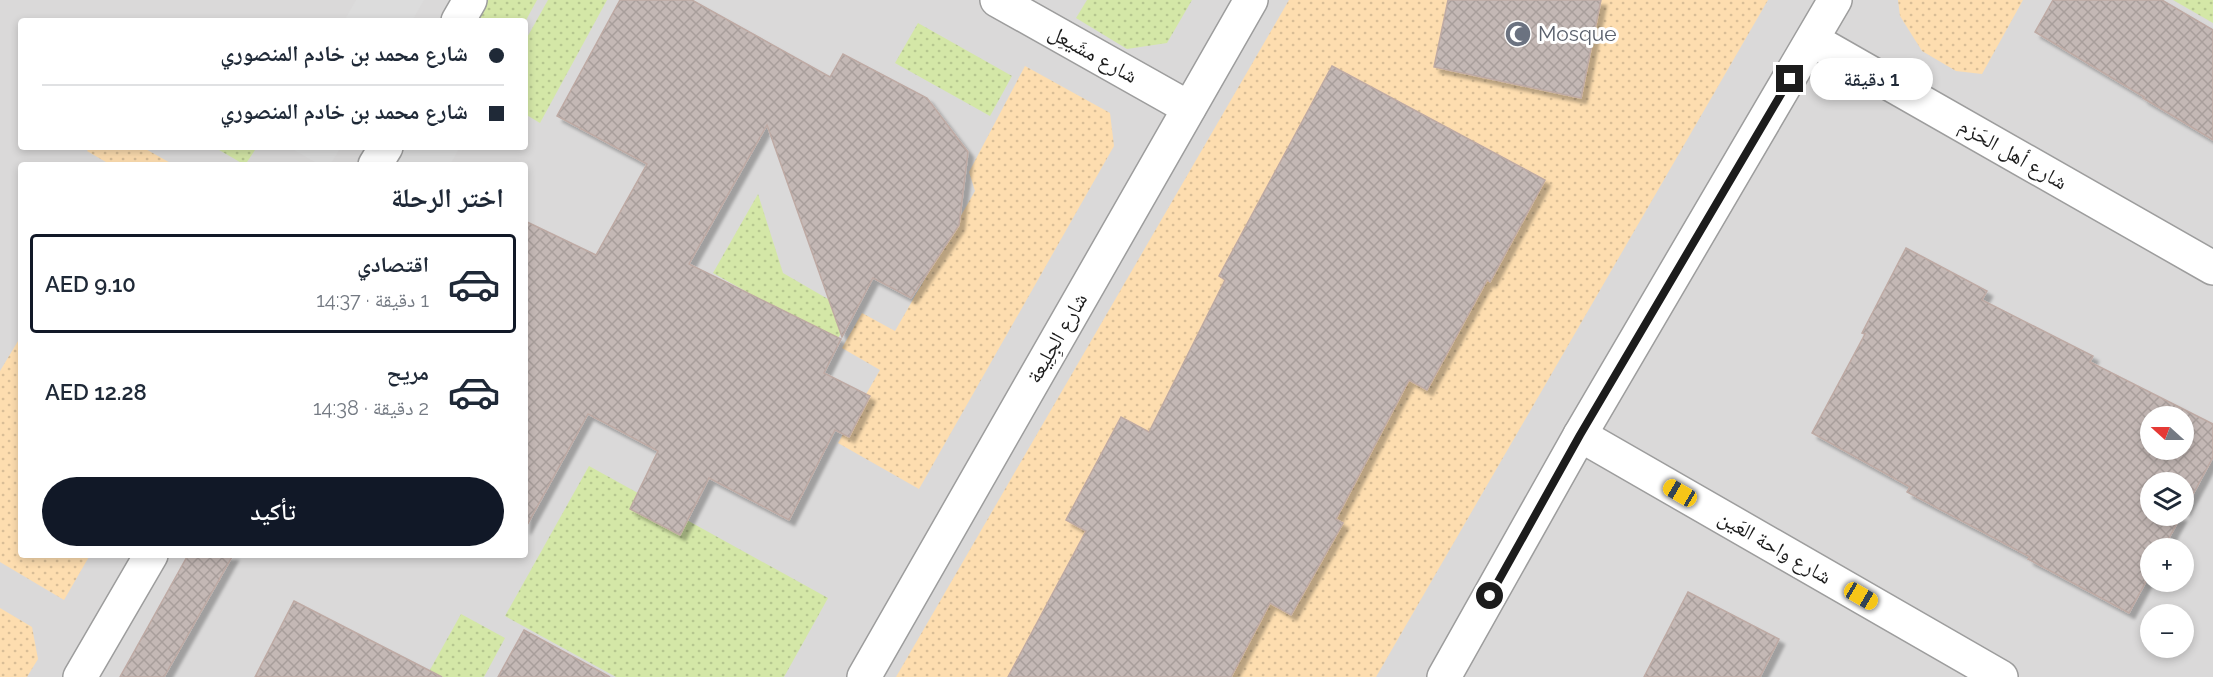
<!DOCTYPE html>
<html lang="ar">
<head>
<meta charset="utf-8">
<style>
	:root { --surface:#fff; --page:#f6f6f7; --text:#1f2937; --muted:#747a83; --line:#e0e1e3; --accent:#111827 }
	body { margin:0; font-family:Raleway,"Noto Naskh Arabic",sans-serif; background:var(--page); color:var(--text); direction:rtl; height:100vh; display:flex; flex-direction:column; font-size:22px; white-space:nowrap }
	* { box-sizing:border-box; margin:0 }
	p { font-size:20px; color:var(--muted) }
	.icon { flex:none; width:33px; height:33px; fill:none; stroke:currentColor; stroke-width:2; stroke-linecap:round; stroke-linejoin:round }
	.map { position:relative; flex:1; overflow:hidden; direction:ltr }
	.sheet { position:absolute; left:18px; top:162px; width:510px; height:396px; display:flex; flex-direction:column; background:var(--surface); border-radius:6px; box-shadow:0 3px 9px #0003; direction:rtl }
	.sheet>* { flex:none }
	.banner { position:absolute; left:18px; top:18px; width:510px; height:132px; border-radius:6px; box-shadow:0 3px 9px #0003; direction:rtl; display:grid; align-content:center; height:132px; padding:0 24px; background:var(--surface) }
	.needle { width:39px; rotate:291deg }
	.buttons { position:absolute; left:2140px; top:406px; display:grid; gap:12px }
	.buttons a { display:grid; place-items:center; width:54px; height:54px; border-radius:50%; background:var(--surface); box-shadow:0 3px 9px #0003; font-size:30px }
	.end { position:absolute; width:27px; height:27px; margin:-14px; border:8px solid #1c1c1c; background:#fff; box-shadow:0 0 0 3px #fff }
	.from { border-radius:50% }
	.bubble { position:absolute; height:42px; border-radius:21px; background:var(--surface); box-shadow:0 3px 9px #0003; font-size:20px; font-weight:600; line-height:42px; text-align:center; direction:rtl }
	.car { position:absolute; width:18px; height:36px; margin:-18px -9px; border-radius:8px; box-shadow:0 0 4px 2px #0007; background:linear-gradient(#f5c518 24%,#345 0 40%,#f5c518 0 76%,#345 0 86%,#f5c518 0) }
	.banner b { display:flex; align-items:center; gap:21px; height:57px; font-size:22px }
	.banner b+b { border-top:2px solid var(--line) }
	.banner i { width:15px; height:15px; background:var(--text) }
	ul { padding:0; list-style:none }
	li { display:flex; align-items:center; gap:18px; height:99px; margin:0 12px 9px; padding:0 12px; border:3px solid transparent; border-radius:6px }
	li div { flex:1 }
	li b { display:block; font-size:22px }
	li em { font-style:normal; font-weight:600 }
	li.current { border-color:var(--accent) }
	li>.icon { width:54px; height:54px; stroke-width:1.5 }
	h2 { padding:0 24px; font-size:27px; line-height:72px }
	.cta { display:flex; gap:12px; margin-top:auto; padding:12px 24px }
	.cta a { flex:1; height:69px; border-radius:36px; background:var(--accent); color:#fff; font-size:24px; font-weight:600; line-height:69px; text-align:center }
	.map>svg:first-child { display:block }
	.residential { fill:#dad9d9; fill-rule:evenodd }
	.grass { fill:url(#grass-dots) }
	.sand { fill:url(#sand-dots) }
	.parking { fill:#dcdcdc }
	.building { fill:url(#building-cross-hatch); stroke:#beaaa4; stroke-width:1.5; fill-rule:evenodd; filter:url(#shadow) }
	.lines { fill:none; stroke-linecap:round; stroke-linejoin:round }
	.minor-casing { stroke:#9d9d9d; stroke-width:36 }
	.minor { stroke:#fff; stroke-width:33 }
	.route { stroke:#1c1c1c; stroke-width:8 }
	.labels { text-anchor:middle; stroke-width:6; stroke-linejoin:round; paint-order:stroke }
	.worship-label { font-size:21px; fill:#5b616d; stroke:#fff; text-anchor:start }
	.street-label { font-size:21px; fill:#1c1c1c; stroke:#fff }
</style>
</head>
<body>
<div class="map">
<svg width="2213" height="677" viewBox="0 0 2213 677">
	<defs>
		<pattern id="grass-dots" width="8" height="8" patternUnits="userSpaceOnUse" patternTransform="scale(1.5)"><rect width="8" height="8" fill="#d4e7a7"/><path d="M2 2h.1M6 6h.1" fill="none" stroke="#b5c68f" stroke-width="1.8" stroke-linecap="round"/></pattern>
		<pattern id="sand-dots" width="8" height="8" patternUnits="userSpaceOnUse" patternTransform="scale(1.5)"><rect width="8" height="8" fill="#fdddaf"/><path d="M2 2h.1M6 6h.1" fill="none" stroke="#d8bd96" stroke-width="1.8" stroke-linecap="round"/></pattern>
		<pattern id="building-cross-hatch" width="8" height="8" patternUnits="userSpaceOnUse" patternTransform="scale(1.5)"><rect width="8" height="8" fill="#c4b8b5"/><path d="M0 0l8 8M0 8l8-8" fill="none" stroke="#a89e9b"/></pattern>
		<filter id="shadow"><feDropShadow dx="5.5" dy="5.5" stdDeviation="1.5" flood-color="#0004"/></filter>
	</defs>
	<rect width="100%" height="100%" fill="#ede7e1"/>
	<path class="residential" d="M0,0H2213V677H0ZM21,21H525V147H21ZM21,165H525V555H21ZM2151,417H2184V450H2151ZM2151,483H2184V516H2151ZM2151,549H2184V582H2151ZM2151,615H2184V648H2151Z"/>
	<g class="grass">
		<path d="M482,0H537L525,22L471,21Z"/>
		<path d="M548,0H607L540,123L525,114V41Z"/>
		<path d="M1087,0H1192L1167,43L1127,49L1076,18Z"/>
		<path d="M2173,0H2213V23Z"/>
		<path d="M918,23L1012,76L990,116L895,63Z"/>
		<path d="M214,147H257L245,165Z"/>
		<path d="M758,194L783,273L852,313L836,342L713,273Z"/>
		<path d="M589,466L828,598L784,677H616L505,616Z"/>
		<path d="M461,614L505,638L484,677H426Z"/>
	</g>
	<g class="sand">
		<path d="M1289,0H1768L1376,677H896Z"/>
		<path d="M1898,0H2023L1982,74L1956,71L1922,51L1900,16Z"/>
		<path d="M1025,66L1110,113L1114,146L919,489L838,443L880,370L842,348L862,313L895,331L975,191L969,172Z"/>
		<path d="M90,147H142L174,165H111L87,151Z"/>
		<path d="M21,336V555H90L64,600L0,562V371Z"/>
		<path d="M0,608L32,627L38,659L27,677H0Z"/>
	</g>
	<g class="parking">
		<path d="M356,0H424L412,21H344Z"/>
		<path d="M289,147H341L330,165H320Z"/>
		<path d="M402,147H460L450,165H392Z"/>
	</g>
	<g class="building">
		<path d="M620,0H692L830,77L843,54L927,98L968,152L959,225L911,298L873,278L842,337L767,125L689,264L841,339L824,373L870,396L849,437L835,430L789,520L709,478L680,535L630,509L658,451L588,414L525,529V221L596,255L647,164L557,116Z"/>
		<path d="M1448,0H1601L1581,98L1434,67Z"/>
		<path d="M2053,0H2162L2213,30V140L2143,98L2144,97L2035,32Z"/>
		<path d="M1332,66L1545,180L1490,282L1487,280L1427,390L1409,380L1336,519L1343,523L1291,615L1270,603L1231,677H1008L1086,531L1066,520L1121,417L1149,432L1225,280L1219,276Z"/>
		<path d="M1906,248L1987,291L1982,300L2093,356L2090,362L2213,424V457L2184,511V483H2151V516H2181L2163,549H2151V572L2129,613L2028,559L2030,557L1907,492L1910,487L1812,433L1865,334L1862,333ZM2151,417H2184V450H2151Z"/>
		<path d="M188,555H233L164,677H120Z"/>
		<path d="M1688,592L1779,639L1760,677H1644Z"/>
		<path d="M294,601L442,677H255Z"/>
		<path d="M524,630L610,677H498Z"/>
	</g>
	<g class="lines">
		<defs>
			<g id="minor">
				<path d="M997,0L1189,108"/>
				<path d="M458,21L470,0"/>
				<path d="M1813,40L2213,268"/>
				<path d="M375,165L386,147"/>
				<path d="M1580,435L2001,677"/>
				<path d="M80,677L151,555"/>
				<path d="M864,677L1251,0"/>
				<path d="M1444,677L1580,435L1835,0"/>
			</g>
		</defs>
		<use href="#minor" class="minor-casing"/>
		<use href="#minor" class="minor"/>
	</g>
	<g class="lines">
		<path class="route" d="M1490,596L1580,435L1790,79"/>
	</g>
	<defs>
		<symbol id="mosque-disc" viewBox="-11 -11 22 22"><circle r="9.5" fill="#6b7280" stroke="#fff"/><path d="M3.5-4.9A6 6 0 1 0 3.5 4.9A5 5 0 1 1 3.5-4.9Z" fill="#fff"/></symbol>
	</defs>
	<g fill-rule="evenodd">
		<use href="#mosque-disc" x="1503" y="19" width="30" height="30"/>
	</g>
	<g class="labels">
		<g class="worship-label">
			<text x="1538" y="41">Mosque</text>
		</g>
		<g class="street-label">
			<text transform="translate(1093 54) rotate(29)" y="7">شارع مشَيعِل</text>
			<text transform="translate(2013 154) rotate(30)" y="7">شارع أهل الحَزم</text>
			<text transform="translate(1057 338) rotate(-60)" y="7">شارع الجِلِيعة</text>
			<text transform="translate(1775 547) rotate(30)" y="7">شارع واحة العَين</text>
		</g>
	</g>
</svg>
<div class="buttons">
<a><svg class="needle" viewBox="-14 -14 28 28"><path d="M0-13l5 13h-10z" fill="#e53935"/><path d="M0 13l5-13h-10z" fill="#747a83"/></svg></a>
<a><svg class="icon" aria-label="layers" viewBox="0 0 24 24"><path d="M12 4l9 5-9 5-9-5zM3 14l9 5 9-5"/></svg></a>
<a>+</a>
<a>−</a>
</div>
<i class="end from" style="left:1490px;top:596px"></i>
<i class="end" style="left:1790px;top:79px"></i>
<div class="bubble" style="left:1810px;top:58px;width:123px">1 دقيقة</div>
<i class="car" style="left:1680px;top:493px;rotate:300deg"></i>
<i class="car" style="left:1861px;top:596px;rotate:120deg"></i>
<div class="banner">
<b><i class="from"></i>شارع محمد بن خادم المنصوري</b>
<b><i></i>شارع محمد بن خادم المنصوري</b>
</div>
<section class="sheet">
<h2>اختر الرحلة</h2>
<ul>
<li class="current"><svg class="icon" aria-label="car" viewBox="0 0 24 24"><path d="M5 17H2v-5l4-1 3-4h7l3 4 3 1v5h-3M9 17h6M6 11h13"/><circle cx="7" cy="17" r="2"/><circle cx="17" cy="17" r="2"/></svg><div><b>اقتصادي</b><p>1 دقيقة · 14:37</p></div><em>AED 9.10</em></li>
<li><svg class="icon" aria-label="car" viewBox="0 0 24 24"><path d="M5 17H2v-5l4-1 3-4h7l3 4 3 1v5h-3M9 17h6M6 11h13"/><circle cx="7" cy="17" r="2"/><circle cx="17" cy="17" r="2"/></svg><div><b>مريح</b><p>2 دقيقة · 14:38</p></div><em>AED 12.28</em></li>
</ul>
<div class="cta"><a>تأكيد</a></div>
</section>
</div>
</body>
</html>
